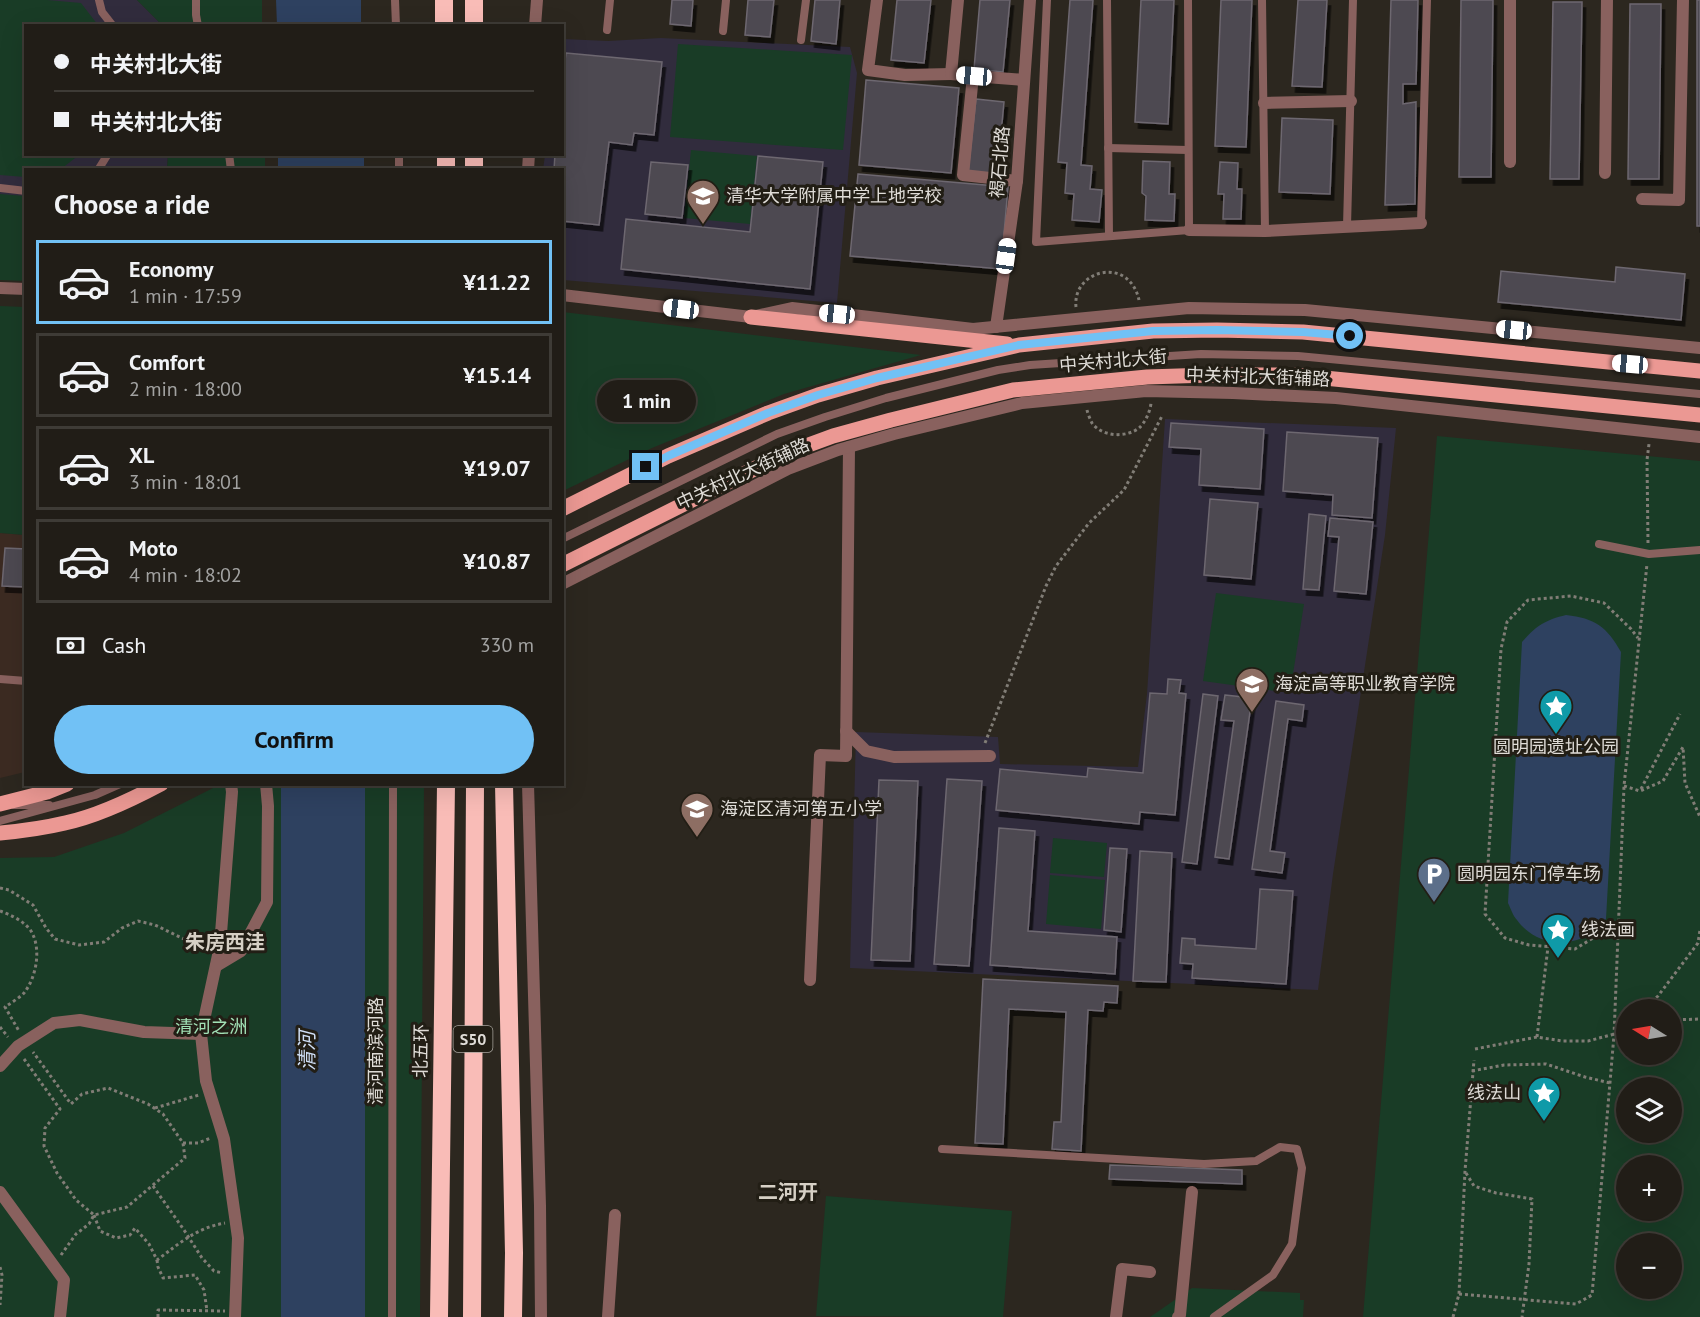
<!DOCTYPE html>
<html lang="en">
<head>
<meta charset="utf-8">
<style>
	:root { --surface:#211d17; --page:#2d2a24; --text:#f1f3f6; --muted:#a2a2a1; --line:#3e3b36; --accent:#71c1f5 }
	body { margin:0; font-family:"PT Sans","Noto Sans SC",sans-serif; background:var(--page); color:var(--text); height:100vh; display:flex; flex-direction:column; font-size:22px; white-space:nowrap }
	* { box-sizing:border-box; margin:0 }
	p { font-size:20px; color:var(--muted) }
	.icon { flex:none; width:33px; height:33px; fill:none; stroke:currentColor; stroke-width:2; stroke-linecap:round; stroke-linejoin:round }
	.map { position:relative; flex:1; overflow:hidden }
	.details { position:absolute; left:24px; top:168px; width:540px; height:618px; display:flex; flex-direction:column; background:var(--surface); border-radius:0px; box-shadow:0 6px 24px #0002,0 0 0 2px var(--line) }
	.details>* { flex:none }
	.guide { position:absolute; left:24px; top:24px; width:540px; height:132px; border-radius:0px; box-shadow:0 6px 24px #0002,0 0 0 2px var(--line); display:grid; align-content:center; height:132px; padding:0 30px; background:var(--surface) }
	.needle { width:39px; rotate:281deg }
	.controls { position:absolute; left:1616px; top:999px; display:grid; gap:12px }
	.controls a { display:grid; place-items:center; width:66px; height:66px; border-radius:50%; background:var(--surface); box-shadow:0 6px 24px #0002,0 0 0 2px var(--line); font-size:30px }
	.end { position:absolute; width:27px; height:27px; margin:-14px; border:8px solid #71c1f5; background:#111; box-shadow:0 0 0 3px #111 }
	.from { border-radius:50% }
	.bubble { position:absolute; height:42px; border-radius:21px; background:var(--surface); box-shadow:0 6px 24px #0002,0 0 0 2px var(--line); font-size:20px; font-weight:800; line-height:42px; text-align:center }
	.car { position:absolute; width:18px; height:36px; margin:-18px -9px; border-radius:8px; box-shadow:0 0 4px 2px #0007; background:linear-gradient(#fff 24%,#345 0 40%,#fff 0 76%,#345 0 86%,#fff 0) }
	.guide b { display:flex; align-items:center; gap:21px; height:57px; font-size:22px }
	.guide b+b { border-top:2px solid var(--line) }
	.guide i { width:15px; height:15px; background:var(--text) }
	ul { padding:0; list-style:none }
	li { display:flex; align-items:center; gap:18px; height:84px; margin:0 12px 9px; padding:0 18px; border:3px solid var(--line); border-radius:0px }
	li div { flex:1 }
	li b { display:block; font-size:22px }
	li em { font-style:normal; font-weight:800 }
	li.current { border-color:var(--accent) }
	li>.icon { width:54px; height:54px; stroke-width:1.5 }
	h2 { padding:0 30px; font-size:27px; line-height:72px }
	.pay { display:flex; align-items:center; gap:15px; height:66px; padding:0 30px; font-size:22px }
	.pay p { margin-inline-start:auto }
	.primary-button { display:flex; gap:12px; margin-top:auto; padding:12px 30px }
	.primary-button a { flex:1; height:69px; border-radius:36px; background:var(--accent); color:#111; font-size:24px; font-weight:800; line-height:69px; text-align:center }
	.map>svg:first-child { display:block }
	.commercial { fill:#3c2b22 }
	.education { fill:#312c3d }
	.green { fill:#193c26; fill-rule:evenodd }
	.water { fill:#2e4160 }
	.building { fill:#4e4851; stroke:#6d6770; stroke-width:1.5; filter:url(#shadow) }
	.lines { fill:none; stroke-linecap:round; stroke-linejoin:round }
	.path { stroke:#817d76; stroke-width:3; stroke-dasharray:3 3; stroke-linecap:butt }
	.service { stroke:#89615e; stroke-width:8 }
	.minor { stroke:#89615e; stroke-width:12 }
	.tertiary { stroke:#89615e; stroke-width:12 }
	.primary { stroke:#eb9893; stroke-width:15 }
	.motorway { stroke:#f9bcb7; stroke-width:18 }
	.route { stroke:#71c1f5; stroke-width:8 }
	.labels { text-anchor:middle; stroke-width:6; stroke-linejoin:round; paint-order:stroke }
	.shield { fill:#221e15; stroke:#a6a39d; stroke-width:1.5 }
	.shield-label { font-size:16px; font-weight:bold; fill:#dfdcd7 }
	.street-label { font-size:18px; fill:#dfdcd7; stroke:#221e15 }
	.poi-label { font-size:18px; fill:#dfdcd7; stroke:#221e15; text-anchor:start }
	.park-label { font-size:18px; fill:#a2e2b6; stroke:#221e15 }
	.neighbourhood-label { font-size:20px; font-weight:bold; fill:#d6d0c5; stroke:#221e15 }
	.water-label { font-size:20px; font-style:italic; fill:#cfdef5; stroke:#221e15 }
</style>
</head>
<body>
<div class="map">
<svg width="1700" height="1317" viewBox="0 0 1700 1317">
	<defs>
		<filter id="shadow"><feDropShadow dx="3.5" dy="6" stdDeviation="0" flood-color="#0009"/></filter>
	</defs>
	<rect width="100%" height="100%" fill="#2c271f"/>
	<path class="commercial" d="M0,533L26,535L25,772L0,778Z"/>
	<g class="education">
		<path d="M0,0H137L162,25L26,26V154L168,155L167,169L26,170L25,275L0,274Z"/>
		<path d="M661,38L850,47L857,73L837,303L563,280L562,170H543L545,155L562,154L563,39L608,41Z"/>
		<path d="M1165,419L1396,428L1385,535L1333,874L1318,990L850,968L856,732L998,737L1000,764L1138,767L1147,694Z"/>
	</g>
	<g class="green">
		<path d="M0,0H47L81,3L98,25L26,26V154L79,155L61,169L26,170L25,177L0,175Z"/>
		<path d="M137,0H262V25H162Z"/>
		<path d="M678,44L852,55L843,150L670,137Z"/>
		<path d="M691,150L757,156L750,224L684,218Z"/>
		<path d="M168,155H265V169L167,170Z"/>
		<path d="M0,194L25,196V281L0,280Z"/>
		<path d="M0,306L25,307V535L0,533Z"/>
		<path d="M563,312L921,355L784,394L652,448L563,491Z"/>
		<path d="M1437,436L1700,461V1317H1363ZM1626,1010H1671V1054H1626ZM1626,1088H1671V1132H1626ZM1626,1166H1671V1210H1626ZM1626,1244H1671V1288H1626Z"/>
		<path d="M1216,593L1304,604L1290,693L1203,681Z"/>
		<path d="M219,785H424L420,1317H0V858L54,857L124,833Z"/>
		<path d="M1053,838L1107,843L1104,877L1050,873Z"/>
		<path d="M1050,875L1105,880L1101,929L1046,924Z"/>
		<path d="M826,1196L1012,1211L1003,1317L816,1316Z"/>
		<path d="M1192,1288L1300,1293V1300H1304L1303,1317H1150Z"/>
	</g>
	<g class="water">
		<path d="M276,0H361V25H277Z"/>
		<rect x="278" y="155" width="86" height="14"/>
		<path d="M1566,615C1595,618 1607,627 1621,652L1606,919C1602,923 1597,929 1592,932C1568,950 1534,944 1517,920C1513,916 1511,909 1508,903L1522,642C1536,626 1545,620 1566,615Z"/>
		<rect x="281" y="785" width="84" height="532"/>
	</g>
	<g class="building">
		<path d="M672,0H693L691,26L670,24Z"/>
		<path d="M748,0H774L770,37L745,35Z"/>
		<path d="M815,0H840L836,44L811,41Z"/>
		<path d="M897,0H931L924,63L891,60Z"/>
		<path d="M980,0H1010L1003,72L974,69Z"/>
		<path d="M1070,0H1093L1081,165L1092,166L1090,189L1102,190L1099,222L1072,220L1074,194L1065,193L1067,163L1058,162Z"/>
		<path d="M1141,0H1174L1168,124L1135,122Z"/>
		<path d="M1221,0H1252L1246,147L1215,146Z"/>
		<path d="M1298,0H1327L1322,87L1292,86Z"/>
		<path d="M1391,0H1418L1416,84H1403V104L1416,102L1415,204L1385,205Z"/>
		<path d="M1461,0H1493L1491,177H1459Z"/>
		<rect x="1697" y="0" width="3" height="226"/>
		<path d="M1553,2H1582L1579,179H1550Z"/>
		<path d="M1630,4H1661L1659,179H1628Z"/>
		<path d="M566,53L662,62L654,135L634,133L632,145L609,142L599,225L562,221V170H554L555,154H562V84Z"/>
		<path d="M866,80L959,88L951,173L859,165Z"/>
		<path d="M976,99L1004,102L997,176L968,173Z"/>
		<path d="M1282,118L1333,120L1330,194L1279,192Z"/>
		<path d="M758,156L823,162L810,289L621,269L626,219L750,232Z"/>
		<path d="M1143,161L1170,162L1169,194H1175L1174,221L1145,220L1146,196L1142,193Z"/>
		<path d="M651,162L688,165L682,218L645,214Z"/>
		<path d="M1220,162L1238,163L1237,189H1242L1241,219H1223L1224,194H1218Z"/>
		<path d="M858,174L1008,187L1001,269L850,256Z"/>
		<path d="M1616,267L1685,274L1681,320L1498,302L1501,271L1615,282Z"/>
		<path d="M1171,423L1264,429L1260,489L1199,485L1201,449L1169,447Z"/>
		<path d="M1287,432L1378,438L1372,518L1332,515L1333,495L1283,491Z"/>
		<path d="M1210,499L1258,503L1251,579L1204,575Z"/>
		<path d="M1309,514L1326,516L1319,590L1303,589Z"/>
		<path d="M1330,518L1373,522L1366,594L1334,591L1339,537L1328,536Z"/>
		<path d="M5,548L26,549V587L2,586Z"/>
		<path d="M1168,679L1181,680L1179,693L1186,694L1175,815L1140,812L1139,824L996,810L1000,769L1087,777L1088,768L1143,773L1150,693L1167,694Z"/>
		<path d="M1203,694L1218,696L1197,864L1182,862Z"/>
		<path d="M1225,695L1252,698L1229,859L1215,857L1234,721L1221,720Z"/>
		<path d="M1276,701L1304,705L1302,721L1288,719L1270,851L1285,853L1282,873L1252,869Z"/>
		<path d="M947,779L982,781L969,966L934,964Z"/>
		<path d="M879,780L918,781L910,961L871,960Z"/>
		<path d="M999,828L1035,831L1028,931L1117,937L1115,974L990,965Z"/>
		<path d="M1110,848L1127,849L1121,932L1104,930Z"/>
		<path d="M1140,851L1172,853L1166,982L1133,981Z"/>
		<path d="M1260,889L1293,891L1286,984L1192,978L1193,964L1180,963L1182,938L1195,939V945L1256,949Z"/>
		<path d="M983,979L1118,986L1117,1003L1104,1002L1103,1011L1088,1010L1081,1151L1052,1149L1054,1122H1061L1066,1012L1009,1009L1003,1144L975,1143Z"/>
		<path d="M1110,1165L1242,1170V1184L1109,1179Z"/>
	</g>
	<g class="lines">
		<g class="path">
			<path d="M1076,307C1072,270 1129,255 1139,300"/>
			<path d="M1087,410C1088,414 1090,419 1092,423C1102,437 1126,438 1139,428C1145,423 1151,410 1151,402"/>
			<path d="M1648,543L1647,460L1649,444"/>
			<path d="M985,743L1046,586L1056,566L1089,523L1124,490L1162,416"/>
			<path d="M1624,786L1640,791L1663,781L1683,747L1685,783L1700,817"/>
			<path d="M1641,789L1680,714"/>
			<path d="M0,888L9,890L33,905L46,928L55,939L79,945L104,942L122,928L138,921L155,925L190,942L209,944"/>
			<path d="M0,911C11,915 24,921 31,931C42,949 36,978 24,993C19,998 11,1003 5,1007L19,1031"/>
			<path d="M1618,923L1575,949L1529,945L1505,938L1485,914L1501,649L1507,622L1528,600L1571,596L1604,603L1631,629L1638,638"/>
			<path d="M1643,1010L1658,996L1698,943L1700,930"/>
			<path d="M1671,1020L1700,1019"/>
			<path d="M0,1027L8,1037"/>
			<path d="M1615,1034L1626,1025"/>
			<path d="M1537,1037L1548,947"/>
			<path d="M1475,1049L1537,1037L1562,1041H1588L1626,1031"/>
			<path d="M24,1059L60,1109L45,1128L44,1146L57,1173L76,1200L94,1215L127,1207L185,1158L183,1143L163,1114L148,1104L108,1088L82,1094L71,1104L33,1052"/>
			<path d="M1472,1071L1504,1065L1546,1064L1585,1077L1610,1083"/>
			<path d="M155,1108L199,1095"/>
			<path d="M183,1143H198L211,1138"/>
			<path d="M1466,1173L1474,1186L1496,1193L1532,1199L1529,1264L1522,1317"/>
			<path d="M153,1186L184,1230L202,1258L214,1271L223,1273"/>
			<path d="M94,1215L100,1231L116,1238L130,1235L135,1228L149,1244L157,1260C180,1243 196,1228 225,1223"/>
			<path d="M61,1255L76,1234L89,1224L94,1215"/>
			<path d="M157,1260L158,1267L163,1278L195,1275L204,1290L207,1311"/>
			<path d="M0,1267L2,1275L0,1305"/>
			<path d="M1459,1294L1576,1304L1592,1295L1614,1035L1624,786L1647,564"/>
			<path d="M158,1317V1310L225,1311"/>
			<path d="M1453,1317L1459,1294L1465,1171L1474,1060"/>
		</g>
		<g class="service">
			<path d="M99,0L102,12L113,26"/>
			<path d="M196,0V15L198,26"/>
			<path d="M395,0L396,26"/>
			<path d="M1047,0L1036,242L1189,230L1188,0"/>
			<path d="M1107,0L1109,236"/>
			<path d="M1262,0L1265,231"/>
			<path d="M607,30L610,0"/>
			<path d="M723,31L726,0"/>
			<path d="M801,40L806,0"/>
			<path d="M1108,148L1188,150"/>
			<path d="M229,154L231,170"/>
			<path d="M399,154V170"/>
			<path d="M98,170L108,154"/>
			<path d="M0,188L26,191"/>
			<path d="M1421,223L1427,0"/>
			<path d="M1347,226L1353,0"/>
			<path d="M562,539L777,434L825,417L886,398L998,370L1030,365L1201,354L1298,356L1700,394"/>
			<path d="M1599,544L1649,554L1700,550"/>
			<path d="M0,679L26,681"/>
			<path d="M14,805H49"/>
			<path d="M0,821L95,795L120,784"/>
			<path d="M942,1149L1204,1164L1256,1161L1280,1147L1297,1149L1302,1168L1292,1244L1273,1275L1214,1317"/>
			<path d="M392,1317L393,784"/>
		</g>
		<g class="minor">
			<path d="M877,0L868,70L905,75L951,74"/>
			<path d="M958,0L951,74L973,76"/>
			<path d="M535,26L537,0"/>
			<path d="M1264,103L1351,101"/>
			<path d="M1510,162V0"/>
			<path d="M528,170L529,154"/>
			<path d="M1605,173L1607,0"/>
			<path d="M1017,181L963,175L973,76L1024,80"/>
			<path d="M1642,199L1679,200L1683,0"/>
			<path d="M1189,230L1265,231L1421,223"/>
			<path d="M996,327L1017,181L1030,0"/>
			<path d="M846,731L866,751L894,757L990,756"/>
			<path d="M231,784L232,792L220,946L201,1034L206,1081L224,1139L238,1238L235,1317"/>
			<path d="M216,966L241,951L267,902L268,806L266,784"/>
			<path d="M810,980L820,755L846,756L849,447"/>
			<path d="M0,1066L18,1046L54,1023L80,1020L144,1032L201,1034"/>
			<path d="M0,1192L64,1280L60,1317"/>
			<path d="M608,1317L615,1215"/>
			<path d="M1116,1317L1122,1269L1150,1272"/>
			<path d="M1178,1317L1180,1315L1192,1192"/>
		</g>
		<g class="tertiary">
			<path d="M0,288L26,289"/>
			<path d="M562,295L751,317L792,308L973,329L1189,308L1305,310L1700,348"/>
			<path d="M562,584L788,469L838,450L894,434L1022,403L1146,391L1233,393L1336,398L1700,437"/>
			<path d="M528,784L540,1206L541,1317"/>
		</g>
		<g class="primary">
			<path d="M751,317L1007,344"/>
			<path d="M562,509L668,456L768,413L818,395L877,378L1019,345L1153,331L1217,330L1303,332L1700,371"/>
			<path d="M562,565L784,454L833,436L891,420L1013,390L1147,377L1209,375H1294L1700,415"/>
			<path d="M0,804L47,792L67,784"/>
			<path d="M0,833C22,831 44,828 65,823C98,816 131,800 161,784"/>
		</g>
		<g class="motorway">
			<path d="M444,0V26"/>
			<path d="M474,0V26"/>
			<path d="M446,154V170"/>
			<path d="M474,154V170"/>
			<path d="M504,784L514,1253L513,1317"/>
			<path d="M439,1317L446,784"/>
			<path d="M472,1317L475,784"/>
		</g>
	</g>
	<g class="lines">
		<path class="route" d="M646,467L668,456L768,413L818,395L877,378L1019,345L1153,331L1217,330L1303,332L1350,336"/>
	</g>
	<defs>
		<symbol id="school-pin" viewBox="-11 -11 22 30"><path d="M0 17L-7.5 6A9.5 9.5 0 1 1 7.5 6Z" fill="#8d6e63" stroke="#221e15"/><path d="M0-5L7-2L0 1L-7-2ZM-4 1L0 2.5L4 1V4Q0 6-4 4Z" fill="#fff"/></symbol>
		<symbol id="university-pin" viewBox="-11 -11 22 30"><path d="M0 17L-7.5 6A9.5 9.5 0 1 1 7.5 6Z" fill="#8d6e63" stroke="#221e15"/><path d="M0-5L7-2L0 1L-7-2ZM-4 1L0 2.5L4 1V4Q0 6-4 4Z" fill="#fff"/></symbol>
		<symbol id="sight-pin" viewBox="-11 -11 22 30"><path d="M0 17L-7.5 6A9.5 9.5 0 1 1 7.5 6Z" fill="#0f9aa8" stroke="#221e15"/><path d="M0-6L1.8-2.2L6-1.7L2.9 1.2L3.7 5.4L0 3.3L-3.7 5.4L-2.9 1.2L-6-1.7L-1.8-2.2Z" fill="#fff"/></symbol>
		<symbol id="parking-pin" viewBox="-11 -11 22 30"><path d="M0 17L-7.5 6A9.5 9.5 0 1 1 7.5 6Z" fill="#5c6f8a" stroke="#221e15"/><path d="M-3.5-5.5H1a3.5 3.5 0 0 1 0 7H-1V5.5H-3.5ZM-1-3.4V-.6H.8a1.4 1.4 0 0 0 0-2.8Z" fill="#fff"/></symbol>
	</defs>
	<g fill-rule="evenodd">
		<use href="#school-pin" x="684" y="177" width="38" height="52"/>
		<use href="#university-pin" x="1233" y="665" width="38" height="52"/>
		<use href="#sight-pin" x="1537" y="687" width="38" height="52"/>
		<use href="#school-pin" x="678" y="790" width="38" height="52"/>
		<use href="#parking-pin" x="1415" y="855" width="38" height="52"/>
		<use href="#sight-pin" x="1539" y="911" width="38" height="52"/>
		<use href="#sight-pin" x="1525" y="1074" width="38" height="52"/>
	</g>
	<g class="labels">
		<rect class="shield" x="453.5" y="1026" width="39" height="26" rx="4.5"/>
		<g class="shield-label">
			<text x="473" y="1045">S50</text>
		</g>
		<g class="street-label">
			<text transform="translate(1000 162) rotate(-85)" y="6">褐石北路</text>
			<text transform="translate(1113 361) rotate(-5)" y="6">中关村北大街</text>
			<text transform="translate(1258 377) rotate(2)" y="6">中关村北大街辅路</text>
			<text transform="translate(743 474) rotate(-25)" y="6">中关村北大街辅路</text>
			<text transform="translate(376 1051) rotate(-90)" y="6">清河南滨河路</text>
			<text transform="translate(421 1051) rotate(-89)" y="6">北五环</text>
		</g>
		<g class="poi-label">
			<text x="726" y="202">清华大学附属中学上地学校</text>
			<text x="1275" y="690">海淀高等职业教育学院</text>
			<text x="1556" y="753" text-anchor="middle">圆明园遗址公园</text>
			<text x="720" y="815">海淀区清河第五小学</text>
			<text x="1457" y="880">圆明园东门停车场</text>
			<text x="1581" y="936">线法画</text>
			<text x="1521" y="1099" text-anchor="end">线法山</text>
		</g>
		<g class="park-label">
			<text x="211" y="1033">清河之洲</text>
		</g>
		<g class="neighbourhood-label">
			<text x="225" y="949">朱房西洼</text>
			<text x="788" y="1199">二河开</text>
		</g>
		<g class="water-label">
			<text transform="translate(307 1051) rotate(-90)" y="7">清河</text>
		</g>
	</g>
</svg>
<div class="controls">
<a><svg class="needle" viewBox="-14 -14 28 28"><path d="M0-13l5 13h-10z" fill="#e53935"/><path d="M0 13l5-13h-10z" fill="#a2a2a1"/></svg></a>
<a><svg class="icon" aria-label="layers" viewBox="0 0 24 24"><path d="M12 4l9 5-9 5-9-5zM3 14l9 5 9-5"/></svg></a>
<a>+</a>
<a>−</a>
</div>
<i class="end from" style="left:1350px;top:336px"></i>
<i class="end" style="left:646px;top:467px"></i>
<div class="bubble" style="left:597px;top:380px;width:99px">1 min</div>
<i class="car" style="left:974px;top:76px;rotate:275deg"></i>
<i class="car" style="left:1006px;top:256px;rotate:8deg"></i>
<i class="car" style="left:681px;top:309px;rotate:277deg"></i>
<i class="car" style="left:837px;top:314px;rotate:276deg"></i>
<i class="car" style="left:1514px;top:330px;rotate:276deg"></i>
<i class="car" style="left:1630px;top:364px;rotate:275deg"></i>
<div class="guide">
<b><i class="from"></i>中关村北大街</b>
<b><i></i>中关村北大街</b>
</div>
<section class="details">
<h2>Choose a ride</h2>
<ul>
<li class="current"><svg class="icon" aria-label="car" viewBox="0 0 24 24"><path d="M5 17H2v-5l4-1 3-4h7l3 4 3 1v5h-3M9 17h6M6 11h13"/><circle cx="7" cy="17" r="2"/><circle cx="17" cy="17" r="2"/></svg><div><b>Economy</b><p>1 min · 17:59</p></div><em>¥11.22</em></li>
<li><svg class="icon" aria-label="car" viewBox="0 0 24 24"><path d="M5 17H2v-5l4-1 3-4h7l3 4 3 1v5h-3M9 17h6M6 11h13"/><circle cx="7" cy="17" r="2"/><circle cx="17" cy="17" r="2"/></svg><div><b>Comfort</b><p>2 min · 18:00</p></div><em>¥15.14</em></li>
<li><svg class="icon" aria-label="car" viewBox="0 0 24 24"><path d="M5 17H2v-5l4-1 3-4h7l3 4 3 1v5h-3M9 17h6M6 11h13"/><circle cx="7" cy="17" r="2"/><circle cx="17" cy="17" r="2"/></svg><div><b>XL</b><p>3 min · 18:01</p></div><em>¥19.07</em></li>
<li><svg class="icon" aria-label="car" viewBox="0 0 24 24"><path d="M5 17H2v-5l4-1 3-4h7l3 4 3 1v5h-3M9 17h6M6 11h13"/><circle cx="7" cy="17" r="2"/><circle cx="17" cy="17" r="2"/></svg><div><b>Moto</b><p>4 min · 18:02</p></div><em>¥10.87</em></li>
</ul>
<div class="pay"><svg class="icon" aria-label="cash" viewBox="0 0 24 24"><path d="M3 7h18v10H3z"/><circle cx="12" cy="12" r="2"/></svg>Cash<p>330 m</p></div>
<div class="primary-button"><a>Confirm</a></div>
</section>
</div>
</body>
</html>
